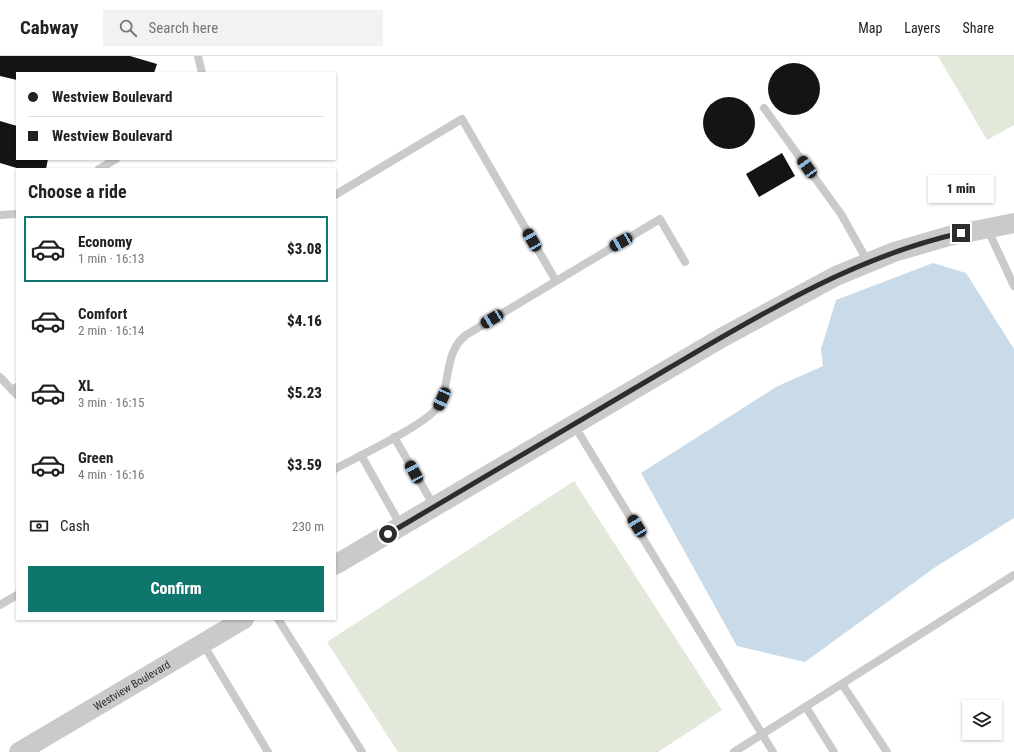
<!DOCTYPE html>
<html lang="en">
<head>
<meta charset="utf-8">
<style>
	:root { --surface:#fff; --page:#f2f2f2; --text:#222; --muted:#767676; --line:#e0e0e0; --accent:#0f766e }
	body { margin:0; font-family:"Roboto Condensed",sans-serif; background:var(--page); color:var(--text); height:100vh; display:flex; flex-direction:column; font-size:15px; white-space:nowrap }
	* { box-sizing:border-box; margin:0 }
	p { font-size:13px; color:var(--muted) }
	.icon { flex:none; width:22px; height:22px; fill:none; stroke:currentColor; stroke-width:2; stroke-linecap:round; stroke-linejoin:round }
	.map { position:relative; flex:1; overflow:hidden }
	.side { position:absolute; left:16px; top:112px; width:320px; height:452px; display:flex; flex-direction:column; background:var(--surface); border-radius:0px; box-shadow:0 1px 3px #0004 }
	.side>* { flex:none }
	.guide { position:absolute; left:16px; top:16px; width:320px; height:88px; border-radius:0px; box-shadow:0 1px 3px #0004; display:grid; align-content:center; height:88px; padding:0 12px; background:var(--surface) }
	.fabs { position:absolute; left:962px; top:644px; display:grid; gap:8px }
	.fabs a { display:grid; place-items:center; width:40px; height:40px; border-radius:0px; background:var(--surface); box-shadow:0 1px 3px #0004; font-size:20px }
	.end { position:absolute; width:18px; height:18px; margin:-9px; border:5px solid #2d2d2d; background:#fff; box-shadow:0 0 0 2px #fff }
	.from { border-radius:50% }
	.bubble { position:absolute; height:28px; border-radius:0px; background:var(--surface); box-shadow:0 1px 3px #0004; font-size:13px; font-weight:800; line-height:28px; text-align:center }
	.car { position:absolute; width:12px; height:24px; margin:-12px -6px; border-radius:5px; box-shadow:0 0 3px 1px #0007; background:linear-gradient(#222 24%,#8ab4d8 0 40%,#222 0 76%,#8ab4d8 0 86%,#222 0) }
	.guide b { display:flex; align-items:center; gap:14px; height:38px; font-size:15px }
	.guide b+b { border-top:1px solid var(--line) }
	.guide i { width:10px; height:10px; background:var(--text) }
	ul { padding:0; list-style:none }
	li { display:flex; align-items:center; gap:12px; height:66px; margin:0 8px 6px; padding:0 4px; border:2px solid transparent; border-radius:0px }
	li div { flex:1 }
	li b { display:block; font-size:15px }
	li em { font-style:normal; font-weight:800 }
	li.selected { border-color:var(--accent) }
	li>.icon { width:36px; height:36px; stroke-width:1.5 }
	h2 { padding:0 12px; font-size:18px; line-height:48px }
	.pay { display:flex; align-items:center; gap:10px; height:44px; padding:0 12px; font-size:15px }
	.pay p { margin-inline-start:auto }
	.primary-button { display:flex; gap:8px; margin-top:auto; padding:8px 12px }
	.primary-button a { flex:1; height:46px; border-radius:0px; background:var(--accent); color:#fff; font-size:16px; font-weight:800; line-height:46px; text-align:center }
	header { display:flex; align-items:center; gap:24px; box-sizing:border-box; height:56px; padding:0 20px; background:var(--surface); border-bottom:1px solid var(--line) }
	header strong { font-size:19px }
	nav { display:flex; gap:22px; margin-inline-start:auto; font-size:14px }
	.search { width:280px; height:36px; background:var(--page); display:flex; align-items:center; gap:10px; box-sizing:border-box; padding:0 14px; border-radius:0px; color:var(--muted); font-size:15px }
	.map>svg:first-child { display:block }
	.green { fill:#e2e9db }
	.water { fill:#c9dae8 }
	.building { fill:#141414 }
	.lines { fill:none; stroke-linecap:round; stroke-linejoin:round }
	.service { stroke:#cacaca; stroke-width:8 }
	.tertiary { stroke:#cacaca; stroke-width:20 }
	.route { stroke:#2d2d2d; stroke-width:5 }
	.labels { text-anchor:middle; stroke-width:4; stroke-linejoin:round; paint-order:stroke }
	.street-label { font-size:11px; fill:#2d2d2d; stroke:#fff }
</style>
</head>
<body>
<header>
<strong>Cabway</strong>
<div class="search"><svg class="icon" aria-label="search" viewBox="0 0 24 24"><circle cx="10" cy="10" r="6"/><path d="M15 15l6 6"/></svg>Search here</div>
<nav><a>Map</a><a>Layers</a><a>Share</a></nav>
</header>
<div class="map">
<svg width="1014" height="696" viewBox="0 0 1014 696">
	<rect width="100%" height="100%" fill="#fff"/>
	<g class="green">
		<path d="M938,0H1014V69L987,84Z"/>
		<path d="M574,425L722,654L658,696H398L327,586Z"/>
	</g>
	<path class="water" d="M933,207L966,217L1014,293V462L934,512L805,606L737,590L641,417L776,331L823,310L821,293L836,244Z"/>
	<g class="building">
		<path d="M0,0H130L157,8L154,17H17V24L0,20Z"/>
		<circle cx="794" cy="33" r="26"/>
		<circle cx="729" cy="67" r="26"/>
		<path d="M0,65L17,70V103H48L46,113H20L0,107Z"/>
		<path d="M782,97L795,120L759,141L746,118Z"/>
	</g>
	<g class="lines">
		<g class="service">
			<path d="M198,0L202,17"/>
			<path d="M764,52L841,158L868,206"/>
			<path d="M99,113L116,103"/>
			<path d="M335,139L462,63L556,225"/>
			<path d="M0,159L17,158"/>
			<path d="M987,172L1014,230"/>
			<path d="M0,321L12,334"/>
			<path d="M17,331L12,334L17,339"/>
			<path d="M574,369L773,696"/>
			<path d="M394,381L434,450"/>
			<path d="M361,399L401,470"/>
			<path d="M335,413C357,401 430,367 439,349C451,326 444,296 466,279L660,163L685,206"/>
			<path d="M0,549L17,539"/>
			<path d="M278,563L362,696"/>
			<path d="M203,588L268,696"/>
			<path d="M842,628L887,696"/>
			<path d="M806,651L834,696"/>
			<path d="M734,696L1014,519"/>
		</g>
		<g class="tertiary">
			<path d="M335,509L723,281L836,220L894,196L949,180L1014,167"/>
			<path id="s1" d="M19,696L244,563"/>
		</g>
	</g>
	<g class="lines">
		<path class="route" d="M388,478C481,423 575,368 669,312C761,258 856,200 961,177"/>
	</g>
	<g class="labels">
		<g class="street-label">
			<text dy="4" stroke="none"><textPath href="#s1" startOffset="131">Westview Boulevard</textPath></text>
		</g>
	</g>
</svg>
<div class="fabs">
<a><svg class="icon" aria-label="layers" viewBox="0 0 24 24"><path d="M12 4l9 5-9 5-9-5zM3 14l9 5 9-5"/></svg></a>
</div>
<i class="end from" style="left:388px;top:478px"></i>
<i class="end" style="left:961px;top:177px"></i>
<div class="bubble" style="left:928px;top:119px;width:66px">1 min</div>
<i class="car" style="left:807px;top:111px;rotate:324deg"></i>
<i class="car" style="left:532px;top:184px;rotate:330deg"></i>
<i class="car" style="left:621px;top:186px;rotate:240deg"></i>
<i class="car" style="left:492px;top:263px;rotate:239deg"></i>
<i class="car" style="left:442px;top:343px;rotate:204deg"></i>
<i class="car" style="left:414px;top:416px;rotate:331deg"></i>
<i class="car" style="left:637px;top:470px;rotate:328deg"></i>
<div class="guide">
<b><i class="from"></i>Westview Boulevard</b>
<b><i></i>Westview Boulevard</b>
</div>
<section class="side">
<h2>Choose a ride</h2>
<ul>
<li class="selected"><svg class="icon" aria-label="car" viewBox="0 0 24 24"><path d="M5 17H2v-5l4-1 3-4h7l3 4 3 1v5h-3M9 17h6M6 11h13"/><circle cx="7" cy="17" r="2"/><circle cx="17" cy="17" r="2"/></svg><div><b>Economy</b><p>1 min · 16:13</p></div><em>$3.08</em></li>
<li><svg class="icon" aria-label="car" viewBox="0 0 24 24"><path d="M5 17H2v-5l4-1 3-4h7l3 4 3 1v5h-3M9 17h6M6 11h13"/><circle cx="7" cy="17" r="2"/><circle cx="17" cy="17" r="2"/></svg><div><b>Comfort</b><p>2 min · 16:14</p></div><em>$4.16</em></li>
<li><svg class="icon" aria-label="car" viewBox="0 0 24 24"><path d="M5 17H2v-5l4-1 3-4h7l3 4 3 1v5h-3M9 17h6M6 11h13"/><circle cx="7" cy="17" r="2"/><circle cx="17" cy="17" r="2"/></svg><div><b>XL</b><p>3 min · 16:15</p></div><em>$5.23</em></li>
<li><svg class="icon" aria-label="car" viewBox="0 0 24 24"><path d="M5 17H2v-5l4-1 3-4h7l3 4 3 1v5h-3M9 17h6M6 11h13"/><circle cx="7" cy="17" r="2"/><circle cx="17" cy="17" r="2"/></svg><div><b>Green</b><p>4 min · 16:16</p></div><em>$3.59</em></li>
</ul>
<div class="pay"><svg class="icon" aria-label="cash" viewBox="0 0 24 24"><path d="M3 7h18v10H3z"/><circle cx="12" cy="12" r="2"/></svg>Cash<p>230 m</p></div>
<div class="primary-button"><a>Confirm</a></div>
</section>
</div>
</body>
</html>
